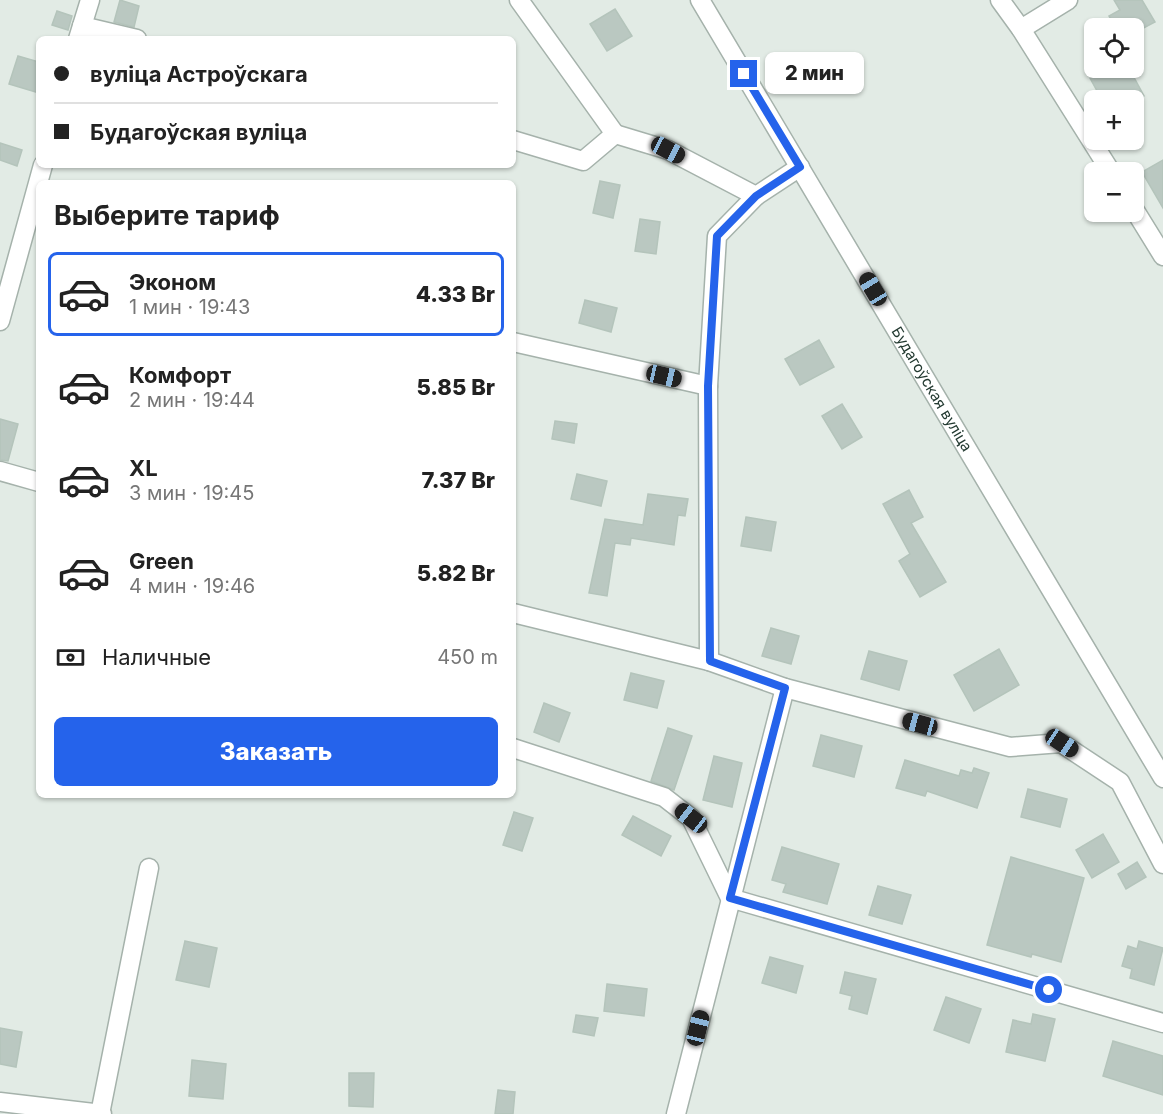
<!DOCTYPE html>
<html lang="ru">
<head>
<meta charset="utf-8">
<style>
	:root { --surface:#fff; --page:#f2f2f2; --text:#222; --muted:#767676; --line:#e0e0e0; --accent:#2563eb }
	body { margin:0; font-family:Inter,sans-serif; background:var(--page); color:var(--text); height:100vh; display:flex; flex-direction:column; font-size:22px; white-space:nowrap }
	* { box-sizing:border-box; margin:0 }
	p { font-size:20px; color:var(--muted) }
	.icon { flex:none; width:33px; height:33px; fill:none; stroke:currentColor; stroke-width:2; stroke-linecap:round; stroke-linejoin:round }
	.map { position:relative; flex:1; overflow:hidden }
	.sheet { position:absolute; left:36px; top:180px; width:480px; height:618px; display:flex; flex-direction:column; background:var(--surface); border-radius:9px; box-shadow:0 2px 4px #0004 }
	.sheet>* { flex:none }
	.top-card { position:absolute; left:36px; top:36px; width:480px; height:132px; border-radius:9px; box-shadow:0 2px 4px #0004; display:grid; align-content:center; height:132px; padding:0 18px; background:var(--surface) }
	.controls { position:absolute; left:1084px; top:18px; display:grid; gap:12px }
	.controls a { display:grid; place-items:center; width:60px; height:60px; border-radius:9px; background:var(--surface); box-shadow:0 2px 4px #0004; font-size:30px }
	.end { position:absolute; width:27px; height:27px; margin:-14px; border:8px solid #2563eb; background:#fff; box-shadow:0 0 0 3px #fff }
	.from { border-radius:50% }
	.bubble { position:absolute; height:42px; border-radius:9px; background:var(--surface); box-shadow:0 2px 4px #0004; font-size:20px; font-weight:800; line-height:42px; text-align:center }
	.car { position:absolute; width:18px; height:36px; margin:-18px -9px; border-radius:8px; box-shadow:0 0 4px 2px #0007; background:linear-gradient(#222 24%,#8ab4d8 0 40%,#222 0 76%,#8ab4d8 0 86%,#222 0) }
	.top-card b { display:flex; align-items:center; gap:21px; height:57px; font-size:22px }
	.top-card b+b { border-top:2px solid var(--line) }
	.top-card i { width:15px; height:15px; background:var(--text) }
	ul { padding:0; list-style:none }
	li { display:flex; align-items:center; gap:18px; height:84px; margin:0 12px 9px; padding:0 6px; border:3px solid transparent; border-radius:9px }
	li div { flex:1 }
	li b { display:block; font-size:22px }
	li em { font-style:normal; font-weight:800 }
	li.on { border-color:var(--accent) }
	li>.icon { width:54px; height:54px; stroke-width:1.5 }
	h2 { padding:0 18px; font-size:27px; line-height:72px }
	.pay { display:flex; align-items:center; gap:15px; height:66px; padding:0 18px; font-size:22px }
	.pay p { margin-inline-start:auto }
	.cta { display:flex; gap:12px; margin-top:auto; padding:12px 18px }
	.cta a { flex:1; height:69px; border-radius:9px; background:var(--accent); color:#fff; font-size:24px; font-weight:800; line-height:69px; text-align:center }
	.map>svg:first-child { display:block }
	.building { fill:#bac8c1; stroke:#b4c4bb; stroke-width:1.5 }
	.lines { fill:none; stroke-linecap:round; stroke-linejoin:round }
	.minor-casing { stroke:#a5b2ab; stroke-width:21 }
	.minor { stroke:#fff; stroke-width:18 }
	.route { stroke:#2563eb; stroke-width:8 }
	.labels { text-anchor:middle; stroke-width:4.5; stroke-linejoin:round; paint-order:stroke }
	.street-label { font-size:15px; fill:#233a31; stroke:#f2f8f4 }
</style>
</head>
<body>
<div class="map">
<svg width="1163" height="1114" viewBox="0 0 1163 1114">
	<rect width="100%" height="100%" fill="#e2ebe5"/>
	<g class="building">
		<path d="M120,0L139,6L134,27L114,22Z"/>
		<path d="M1114,0H1142L1155,22L1134,33V28H1116L1109,16L1120,10Z"/>
		<path d="M615,9L632,36L607,51L590,24Z"/>
		<path d="M57,11L72,16L68,30L52,25Z"/>
		<path d="M18,56L39,62V93L9,84Z"/>
		<path d="M1110,68H1117L1121,75L1130,70L1144,96L1135,100H1102L1090,78Z"/>
		<path d="M0,143L22,150L17,166L0,160Z"/>
		<path d="M1163,160V208L1142,172Z"/>
		<path d="M600,181L620,185L613,218L593,213Z"/>
		<path d="M640,219L660,222L656,254L635,251Z"/>
		<path d="M585,300L617,308L611,332L579,323Z"/>
		<path d="M819,340L834,367L800,385L785,359Z"/>
		<path d="M842,404L862,437L842,449L822,416Z"/>
		<path d="M0,419L18,424L8,461L0,460Z"/>
		<path d="M555,421L577,424L574,443L552,439Z"/>
		<path d="M577,474L607,481L601,506L571,499Z"/>
		<path d="M909,490L923,517L911,523L946,582L920,597L899,561L910,554L883,504Z"/>
		<path d="M648,494L688,499L685,516L678,515L674,545L631,538L630,545L615,543L607,596L589,593L605,519L643,525Z"/>
		<path d="M746,517L776,522L771,551L741,546Z"/>
		<path d="M771,628L799,636L791,664L762,656Z"/>
		<path d="M999,649L1019,685L974,711L954,675Z"/>
		<path d="M869,651L907,661L899,690L861,679Z"/>
		<path d="M631,673L664,681L657,708L624,700Z"/>
		<path d="M544,703L570,713L559,742L534,732Z"/>
		<path d="M668,728L692,736L674,790L651,781Z"/>
		<path d="M821,735L862,746L854,777L813,766Z"/>
		<path d="M714,756L742,763L732,807L703,800Z"/>
		<path d="M905,760L959,776L961,770L972,773L974,768L989,773L977,808L927,791L925,796L896,788Z"/>
		<path d="M1028,789L1067,799L1060,827L1021,817Z"/>
		<path d="M514,812L533,818L522,851L503,845Z"/>
		<path d="M633,816L671,836L661,856L622,835Z"/>
		<path d="M1103,834L1119,862L1092,878L1076,850Z"/>
		<path d="M782,847L839,864L827,904L783,892L786,884L772,880Z"/>
		<path d="M1011,857L1084,878L1061,962L1032,954L1031,957L987,945Z"/>
		<path d="M1137,862L1146,877L1126,889L1118,874Z"/>
		<path d="M878,886L911,895L902,924L869,915Z"/>
		<path d="M185,941L217,948L209,987L176,980Z"/>
		<path d="M1139,941L1163,948L1154,985L1130,978L1132,969L1122,966L1128,946L1137,949Z"/>
		<path d="M770,957L803,966L796,993L762,983Z"/>
		<path d="M845,972L876,979L867,1014L849,1009L852,996L840,993Z"/>
		<path d="M607,984L647,989L644,1016L604,1011Z"/>
		<path d="M946,997L981,1009L969,1043L934,1030Z"/>
		<path d="M1033,1014L1055,1019L1045,1061L1006,1052L1013,1020L1031,1024Z"/>
		<path d="M576,1015L598,1018L594,1036L573,1032Z"/>
		<path d="M0,1028L22,1032L16,1067L0,1064Z"/>
		<path d="M1113,1041L1163,1056V1095L1103,1076Z"/>
		<path d="M192,1060L226,1064L223,1099L189,1096Z"/>
		<path d="M349,1073H374L373,1107L349,1106Z"/>
		<path d="M498,1090L515,1092L513,1114H495Z"/>
	</g>
	<g class="lines">
		<defs>
			<g id="minor">
				<path d="M519,0L615,134"/>
				<path id="s1" d="M700,0L1163,778"/>
				<path d="M1000,0L1021,29L1111,172"/>
				<path d="M82,26L137,39"/>
				<path d="M1021,29L1068,0"/>
				<path d="M78,39L90,0"/>
				<path d="M513,140L583,161L615,134L668,150L756,196L800,167"/>
				<path d="M756,196L717,236L708,386L709,661L785,688L1010,747L1061,743L1120,782L1163,864"/>
				<path d="M1134,209L1163,256"/>
				<path d="M0,321L43,165"/>
				<path d="M513,342L708,386"/>
				<path d="M0,471L39,482"/>
				<path d="M513,613L709,661"/>
				<path d="M513,748L664,797L691,818L730,898L1163,1023"/>
				<path d="M0,1102L102,1114"/>
				<path d="M100,1114L149,868"/>
				<path d="M676,1114L785,688"/>
			</g>
		</defs>
		<use href="#minor" class="minor-casing"/>
		<use href="#minor" class="minor"/>
	</g>
	<g class="lines">
		<path class="route" d="M744,74L800,167L756,196L717,236L708,386L710,661L785,688L730,898L1049,990"/>
	</g>
	<g class="labels">
		<g class="street-label">
			<text dy="5" stroke="none"><textPath href="#s1" startOffset="453">Будагоўская вуліца</textPath></text>
		</g>
	</g>
</svg>
<div class="controls">
<a><svg class="icon" aria-label="locate" viewBox="0 0 24 24"><circle cx="12" cy="12" r="6"/><path d="M12 2v4M12 18v4M2 12h4M18 12h4"/></svg></a>
<a>+</a>
<a>−</a>
</div>
<i class="end from" style="left:1049px;top:990px"></i>
<i class="end" style="left:744px;top:74px"></i>
<div class="bubble" style="left:765px;top:52px;width:99px">2 мин</div>
<i class="car" style="left:668px;top:150px;rotate:118deg"></i>
<i class="car" style="left:873px;top:289px;rotate:329deg"></i>
<i class="car" style="left:664px;top:376px;rotate:103deg"></i>
<i class="car" style="left:920px;top:724px;rotate:285deg"></i>
<i class="car" style="left:1062px;top:743px;rotate:124deg"></i>
<i class="car" style="left:691px;top:818px;rotate:308deg"></i>
<i class="car" style="left:698px;top:1028px;rotate:14deg"></i>
<div class="top-card">
<b><i class="from"></i>вуліца Астроўскага</b>
<b><i></i>Будагоўская вуліца</b>
</div>
<section class="sheet">
<h2>Выберите тариф</h2>
<ul>
<li class="on"><svg class="icon" aria-label="car" viewBox="0 0 24 24"><path d="M5 17H2v-5l4-1 3-4h7l3 4 3 1v5h-3M9 17h6M6 11h13"/><circle cx="7" cy="17" r="2"/><circle cx="17" cy="17" r="2"/></svg><div><b>Эконом</b><p>1 мин · 19:43</p></div><em>4.33 Br</em></li>
<li><svg class="icon" aria-label="car" viewBox="0 0 24 24"><path d="M5 17H2v-5l4-1 3-4h7l3 4 3 1v5h-3M9 17h6M6 11h13"/><circle cx="7" cy="17" r="2"/><circle cx="17" cy="17" r="2"/></svg><div><b>Комфорт</b><p>2 мин · 19:44</p></div><em>5.85 Br</em></li>
<li><svg class="icon" aria-label="car" viewBox="0 0 24 24"><path d="M5 17H2v-5l4-1 3-4h7l3 4 3 1v5h-3M9 17h6M6 11h13"/><circle cx="7" cy="17" r="2"/><circle cx="17" cy="17" r="2"/></svg><div><b>XL</b><p>3 мин · 19:45</p></div><em>7.37 Br</em></li>
<li><svg class="icon" aria-label="car" viewBox="0 0 24 24"><path d="M5 17H2v-5l4-1 3-4h7l3 4 3 1v5h-3M9 17h6M6 11h13"/><circle cx="7" cy="17" r="2"/><circle cx="17" cy="17" r="2"/></svg><div><b>Green</b><p>4 мин · 19:46</p></div><em>5.82 Br</em></li>
</ul>
<div class="pay"><svg class="icon" aria-label="cash" viewBox="0 0 24 24"><path d="M3 7h18v10H3z"/><circle cx="12" cy="12" r="2"/></svg>Наличные<p>450 m</p></div>
<div class="cta"><a>Заказать</a></div>
</section>
</div>
</body>
</html>
